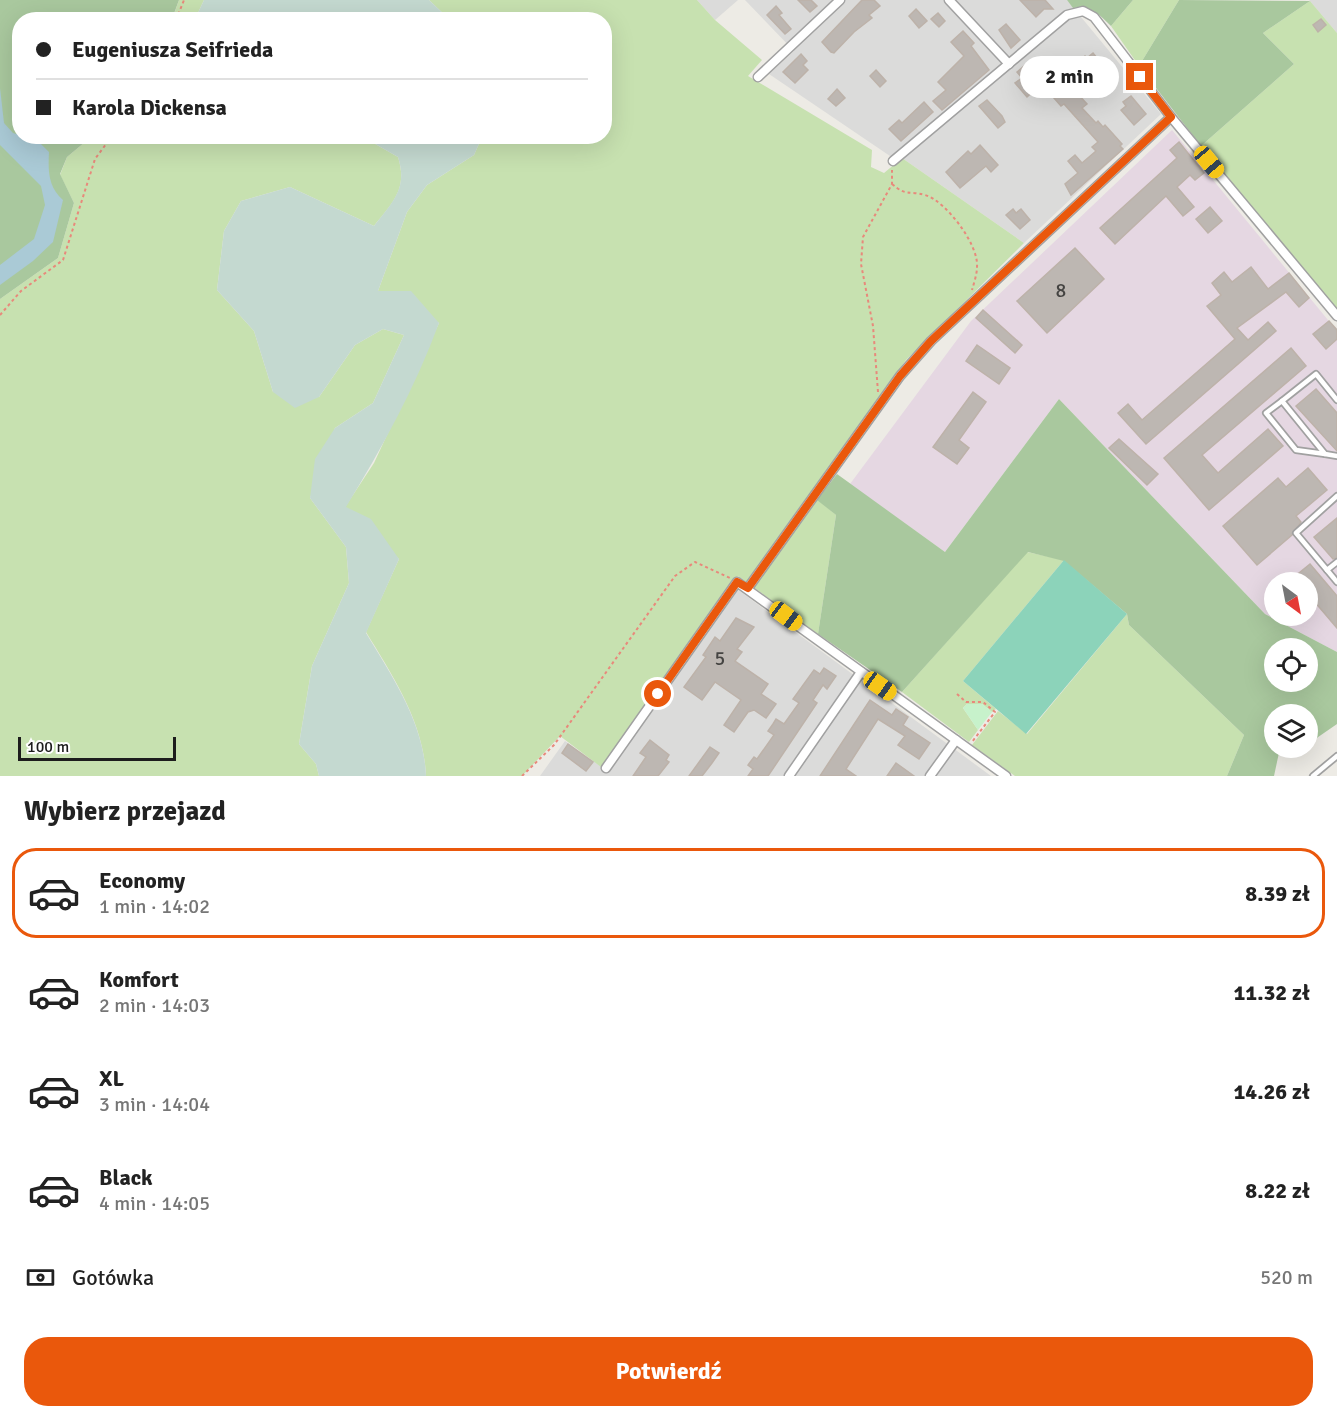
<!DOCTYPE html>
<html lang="pl">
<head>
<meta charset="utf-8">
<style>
	:root { --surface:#fff; --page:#f2f2f2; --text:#222; --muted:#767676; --line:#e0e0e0; --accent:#ea580c }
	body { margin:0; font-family:Signika,sans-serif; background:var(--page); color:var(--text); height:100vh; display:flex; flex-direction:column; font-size:22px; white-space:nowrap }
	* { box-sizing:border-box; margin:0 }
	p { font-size:20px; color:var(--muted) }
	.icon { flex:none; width:33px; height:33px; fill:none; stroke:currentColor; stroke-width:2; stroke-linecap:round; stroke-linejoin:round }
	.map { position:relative; height:776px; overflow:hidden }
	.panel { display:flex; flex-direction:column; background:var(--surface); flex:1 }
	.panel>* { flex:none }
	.guide { position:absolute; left:12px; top:12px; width:600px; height:132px; border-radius:24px; box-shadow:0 6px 24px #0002; display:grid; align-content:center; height:132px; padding:0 24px; background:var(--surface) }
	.needle { width:39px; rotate:148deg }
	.buttons { position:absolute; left:1264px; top:572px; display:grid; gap:12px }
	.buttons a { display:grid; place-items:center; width:54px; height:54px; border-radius:50%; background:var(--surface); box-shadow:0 6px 24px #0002; font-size:30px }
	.scale { position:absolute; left:18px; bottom:15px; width:158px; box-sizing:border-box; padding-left:6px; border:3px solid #1d1d1d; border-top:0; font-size:16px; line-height:21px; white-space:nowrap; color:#1d1d1d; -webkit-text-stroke:4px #fff; paint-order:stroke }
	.end { position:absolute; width:27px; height:27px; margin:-14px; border:8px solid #ea580c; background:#fff; box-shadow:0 0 0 3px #fff }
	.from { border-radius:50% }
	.bubble { position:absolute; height:42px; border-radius:21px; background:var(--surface); box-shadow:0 6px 24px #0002; font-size:20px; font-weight:700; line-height:42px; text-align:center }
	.car { position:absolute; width:18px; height:36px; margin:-18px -9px; border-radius:8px; box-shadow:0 0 4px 2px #0007; background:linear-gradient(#f5c518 24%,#345 0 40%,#f5c518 0 76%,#345 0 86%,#f5c518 0) }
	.guide b { display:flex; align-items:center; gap:21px; height:57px; font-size:22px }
	.guide b+b { border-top:2px solid var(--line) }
	.guide i { width:15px; height:15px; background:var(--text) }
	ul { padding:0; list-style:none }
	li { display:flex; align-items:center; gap:18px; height:90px; margin:0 12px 9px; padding:0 12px; border:3px solid transparent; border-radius:24px }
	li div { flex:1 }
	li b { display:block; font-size:22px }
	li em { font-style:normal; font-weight:700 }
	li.selected { border-color:var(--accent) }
	li>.icon { width:54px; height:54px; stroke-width:1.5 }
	h2 { padding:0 24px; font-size:27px; line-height:72px }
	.pay { display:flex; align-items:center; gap:15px; height:66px; padding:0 24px; font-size:22px }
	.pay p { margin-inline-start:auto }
	.action { display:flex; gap:12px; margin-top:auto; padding:12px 24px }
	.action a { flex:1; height:69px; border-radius:24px; background:var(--accent); color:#fff; font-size:24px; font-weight:700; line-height:69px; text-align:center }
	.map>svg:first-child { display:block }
	.residential { fill:#dbdbda }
	.industrial { fill:#e5d7e2; fill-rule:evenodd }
	.grass { fill:#c7e1b0 }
	.forest { fill:#a9c89e; fill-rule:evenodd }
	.wetland { fill:#c4d9d0 }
	.park { fill:#c7f2cb }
	.pitch { fill:#8cd3ba }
	.water { fill:#aacad6 }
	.building { fill:#bdb7b2; stroke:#bdb2a9; stroke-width:1.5 }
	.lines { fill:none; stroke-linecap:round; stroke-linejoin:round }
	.service-casing { stroke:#a1a1a1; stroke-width:8 }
	.minor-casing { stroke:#a1a1a1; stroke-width:11 }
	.path { stroke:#e8897b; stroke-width:2; stroke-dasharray:3 3; stroke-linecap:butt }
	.service { stroke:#fff; stroke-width:4.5 }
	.minor { stroke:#fff; stroke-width:8 }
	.route { stroke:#ea580c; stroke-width:8 }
	.labels { text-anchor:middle; stroke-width:5; stroke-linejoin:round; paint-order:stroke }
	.number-label { font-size:20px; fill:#454442 }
</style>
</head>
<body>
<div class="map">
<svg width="1337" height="776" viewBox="0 0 1337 776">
	<rect width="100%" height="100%" fill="#edebe5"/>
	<g class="residential">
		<path d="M697,0H738L715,20Z"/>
		<path d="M745,0H1067L1161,114L1024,243L902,158L890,156L769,74L794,51Z"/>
		<path d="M1309,0H1337V33Z"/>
		<path d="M737,589L991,776H540L565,741L609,772Z"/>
	</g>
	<path class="industrial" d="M1172,130L1337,331V652L1265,614L1059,399L945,552L850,484L971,321ZM1275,582H1308V615H1275Z"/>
	<g class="grass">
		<path d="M179,0H204L195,19L172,20Z"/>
		<path d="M429,0H697L715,20L762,60L748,76L872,150L871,167L884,173L902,158L1024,243L906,360L810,493L836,515L818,634L738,576L601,767L560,736L522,776H426C424,723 393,676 366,632L399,559L345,507L374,463L439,323L378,291L407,212L427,185L474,155L482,137L604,136V20L449,19Z"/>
		<path d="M1133,0H1179L1139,66L1111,26Z"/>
		<path d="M1310,1L1337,33V309L1201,146L1294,64L1263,33Z"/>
		<path d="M91,137H363L398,157C408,189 393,202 374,226L290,187L241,201L224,231L217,290L254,331L273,392L319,397L355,345L383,329L404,335L373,403L335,428L310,498L346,547L349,583L312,666L299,744L316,764L319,776H0V299L58,258L74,203L60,175L67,157Z"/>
		<path d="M1027,552L1064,560L963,681L996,709L992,712L982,704H967L963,708L978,730L969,742L902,692Z"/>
		<path d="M1127,614L1129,625L1244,735L1227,776H1015L972,745L998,711L1027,734Z"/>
	</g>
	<g class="forest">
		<path d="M0,0H179L172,19L20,20V136L91,137L67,157L60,174L74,203L58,258L0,299Z"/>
		<path d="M1067,0H1133L1111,26C1099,14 1090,5 1073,8Z"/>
		<path d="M1179,0L1310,1L1263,33L1294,64L1201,146L1139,66Z"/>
		<path d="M1059,399L1265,614L1337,652V724L1308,744V714H1275V747H1303L1298,750L1280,748L1274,776H1227L1244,735L1129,625L1127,614L1064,561L1028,552L902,692L818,634L836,515L817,500L837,474L945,552ZM1275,648H1308V681H1275Z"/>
	</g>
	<g class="wetland">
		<path d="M204,0H429L449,19H195Z"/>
		<path d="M363,137H482L474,155L427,185L407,212L378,291H411L439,323C415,388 382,448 346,507L371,519L399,559L366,633C392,676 424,723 426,776H319L316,764L299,744L312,666L349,583L346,547L310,498L315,459L335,428L373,403L404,335L383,329L355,345L319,397L295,408L273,392L254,331L217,290L224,231L241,201L290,187L374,226C393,202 408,188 398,157Z"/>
	</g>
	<path class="park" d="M967,704H982L992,712L978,730L963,708Z"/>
	<path class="pitch" d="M1064,560L1127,614L1026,734L963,681Z"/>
	<path class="water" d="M0,88L4,123L13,133L37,140L49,152C48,171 48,187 63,200L53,242L33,261L0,285V265L34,239L45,205L41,186L0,145Z"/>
	<g class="building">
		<path d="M798,0H811L817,6L810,12Z"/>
		<path d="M862,0H874L880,6L869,15L872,18L854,32L834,53L831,52L822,42Z"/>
		<path d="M1020,0H1045L1053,9H1044L1036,17Z"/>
		<path d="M776,6L782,13L779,15L791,29L785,34L767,15Z"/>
		<path d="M916,9L927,21L919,28L909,16Z"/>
		<path d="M938,13L945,21L939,27L931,19Z"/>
		<path d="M1321,19L1326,25L1318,32L1313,25Z"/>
		<path d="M1006,24L1020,40L1011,48L999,30Z"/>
		<path d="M963,31L974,43L971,46L989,70L942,110L933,101L946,90L938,82L964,56L951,42Z"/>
		<path d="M1093,53L1105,68L1075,91L1087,104L1082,108L1096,123L1098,121L1103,127L1105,125L1122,144L1120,146L1123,149L1071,195L1065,184L1078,173L1068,161L1075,155L1082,163L1096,151L1092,147L1098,142L1064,104L1061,106L1047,90L1085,56L1087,58Z"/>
		<path d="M801,54L807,61L803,65L808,70L795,83L783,72Z"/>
		<path d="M1025,65L1034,76L1038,73L1045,81L1027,97L1015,83L1022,78L1017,72Z"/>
		<path d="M876,70L886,81L880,87L870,76Z"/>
		<path d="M837,89L845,98L836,106L828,99Z"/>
		<path d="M1131,96L1146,114L1134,125L1121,110L1126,106L1123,102Z"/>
		<path d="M987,100L1002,116L1005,122L998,128L979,106Z"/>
		<path d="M924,102L933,112L901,141L889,129L899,120L902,123Z"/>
		<path d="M1179,142L1204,173L1195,180L1190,175L1177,187L1194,207L1183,216L1166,196L1115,244L1100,228L1177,158L1170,150Z"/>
		<path d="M980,145L998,165L991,172L986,166L960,188L946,172L968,151L971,154Z"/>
		<path d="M1210,207L1222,221L1208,233L1196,219Z"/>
		<path d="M1013,209L1016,213L1021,209L1030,220L1020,229L1006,215Z"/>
		<path d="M1075,248L1104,279L1047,333L1017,301Z"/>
		<path d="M1251,267L1268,289L1289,273L1309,298L1299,307L1286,292L1237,328L1248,340L1268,322L1276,331L1146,444L1118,413L1128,404L1142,420L1235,339L1207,306L1221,295L1212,283L1224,272L1232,282Z"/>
		<path d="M983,310L1022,345L1015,353L976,318Z"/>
		<path d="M1329,321L1337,330V339L1326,349L1313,334Z"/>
		<path d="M977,345L1010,368L999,384L966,361Z"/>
		<path d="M1291,348L1306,366L1202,455L1218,473L1268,429L1283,446L1209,510L1164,458Z"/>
		<path d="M1316,389L1337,413V451L1296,406Z"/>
		<path d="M973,392L986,402L959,440L969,448L957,464L933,447Z"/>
		<path d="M1119,439L1158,474L1147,485L1109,448Z"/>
		<path d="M1308,468L1327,490L1296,516L1301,522L1292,535L1257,565L1223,526L1278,478L1286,487Z"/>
		<path d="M1337,518V558L1333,559L1314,537Z"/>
		<path d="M1310,564L1337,596V628L1308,594V582H1298L1294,577Z"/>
		<path d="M736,618L754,627L737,649L742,652L735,661L768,684L761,694L776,704L766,718L754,710L748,712L734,732L724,725L741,700L715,682L702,700L684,687L706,657L703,655L715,637L720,641Z"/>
		<path d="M824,668L836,676L827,689L823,685L813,700L817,703L768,776H748L753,769L748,765L754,757L757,759L774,735L768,731L773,724L776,719L784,724L799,703L793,699L814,670L820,674Z"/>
		<path d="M870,700L892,715L896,709L908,717L903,725L930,743L919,759L898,745L905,736L878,719L846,769L856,776H820Z"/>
		<path d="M650,740L669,755L666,760L669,762L658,776H633L646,757L640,753Z"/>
		<path d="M568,744L593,762L586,771L562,753Z"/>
		<path d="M710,747L719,753L712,763L702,776H689Z"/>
		<path d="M896,763L914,776H887Z"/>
	</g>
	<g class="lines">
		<defs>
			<g id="service">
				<path d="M1337,400L1316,374L1282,401L1325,454L1337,456"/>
				<path d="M1282,401L1266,413L1296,450L1325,454"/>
				<path d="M1337,496L1296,533L1327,570L1337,562"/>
				<path d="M1327,570L1337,582"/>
				<path d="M1313,776L1337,756"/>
			</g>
			<g id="minor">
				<path d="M949,0L1009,64"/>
				<path d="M758,77L840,0"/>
				<path d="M893,161L1067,15L1083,11L1094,17L1171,117L1337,316"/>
				<path d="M748,588L900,376L931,341L1171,117"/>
				<path d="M606,768L737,582L1006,776"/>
				<path d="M789,776L861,672"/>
				<path d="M930,776L956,740"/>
			</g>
		</defs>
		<use href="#service" class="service-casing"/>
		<use href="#minor" class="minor-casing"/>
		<g class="path">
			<path d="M176,20L184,0"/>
			<path d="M892,184C907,197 908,190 925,195C946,201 979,245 977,267C977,274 974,283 972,290"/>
			<path d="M0,315L21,291L63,260L95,159L112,136"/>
			<path d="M878,392L873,326L861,264L863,237L892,184V170"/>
			<path d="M957,694L966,702H983L995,712L972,742"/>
			<path d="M522,776L554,745L675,576L695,562L730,578"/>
		</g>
		<use href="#service" class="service"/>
		<use href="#minor" class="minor"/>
	</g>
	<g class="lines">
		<path class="route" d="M658,694L737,582L748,588L900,376L931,341L1171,117L1140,77"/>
	</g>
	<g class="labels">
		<g class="number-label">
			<text x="1061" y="297">8</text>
			<text x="720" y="665">5</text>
		</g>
	</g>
</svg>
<div class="buttons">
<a><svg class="needle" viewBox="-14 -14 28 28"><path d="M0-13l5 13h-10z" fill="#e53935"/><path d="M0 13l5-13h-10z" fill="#767676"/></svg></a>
<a><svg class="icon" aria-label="locate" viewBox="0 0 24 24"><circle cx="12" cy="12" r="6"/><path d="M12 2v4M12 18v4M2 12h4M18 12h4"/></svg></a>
<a><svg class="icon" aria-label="layers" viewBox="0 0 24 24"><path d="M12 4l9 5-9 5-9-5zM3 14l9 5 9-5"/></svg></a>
</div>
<div class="scale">100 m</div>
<i class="end from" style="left:658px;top:694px"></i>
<i class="end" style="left:1140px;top:77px"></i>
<div class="bubble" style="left:1020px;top:56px;width:99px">2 min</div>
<i class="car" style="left:1209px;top:162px;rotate:140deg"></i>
<i class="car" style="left:786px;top:616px;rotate:127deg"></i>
<i class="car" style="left:880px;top:686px;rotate:125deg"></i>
<div class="guide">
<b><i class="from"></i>Eugeniusza Seifrieda</b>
<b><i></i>Karola Dickensa</b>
</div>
</div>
<section class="panel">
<h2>Wybierz przejazd</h2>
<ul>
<li class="selected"><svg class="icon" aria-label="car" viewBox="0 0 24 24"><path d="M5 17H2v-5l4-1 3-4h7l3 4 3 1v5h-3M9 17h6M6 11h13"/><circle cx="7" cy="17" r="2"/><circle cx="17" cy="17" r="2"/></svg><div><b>Economy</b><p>1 min · 14:02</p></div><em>8.39 zł</em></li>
<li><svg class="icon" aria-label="car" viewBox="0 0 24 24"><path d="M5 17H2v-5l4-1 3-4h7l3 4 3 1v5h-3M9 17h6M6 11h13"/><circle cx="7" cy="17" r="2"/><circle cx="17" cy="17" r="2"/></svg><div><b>Komfort</b><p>2 min · 14:03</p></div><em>11.32 zł</em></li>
<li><svg class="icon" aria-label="car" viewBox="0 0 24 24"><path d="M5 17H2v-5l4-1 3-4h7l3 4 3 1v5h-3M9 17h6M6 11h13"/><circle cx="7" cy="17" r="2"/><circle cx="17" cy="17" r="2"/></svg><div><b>XL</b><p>3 min · 14:04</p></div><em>14.26 zł</em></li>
<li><svg class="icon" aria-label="car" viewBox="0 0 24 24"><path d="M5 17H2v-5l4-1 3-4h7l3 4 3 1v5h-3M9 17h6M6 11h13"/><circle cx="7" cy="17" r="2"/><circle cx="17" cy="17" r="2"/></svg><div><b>Black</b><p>4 min · 14:05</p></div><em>8.22 zł</em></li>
</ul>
<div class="pay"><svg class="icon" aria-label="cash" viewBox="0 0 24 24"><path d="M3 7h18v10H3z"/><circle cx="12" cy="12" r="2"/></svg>Gotówka<p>520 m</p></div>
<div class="action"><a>Potwierdź</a></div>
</section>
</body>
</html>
